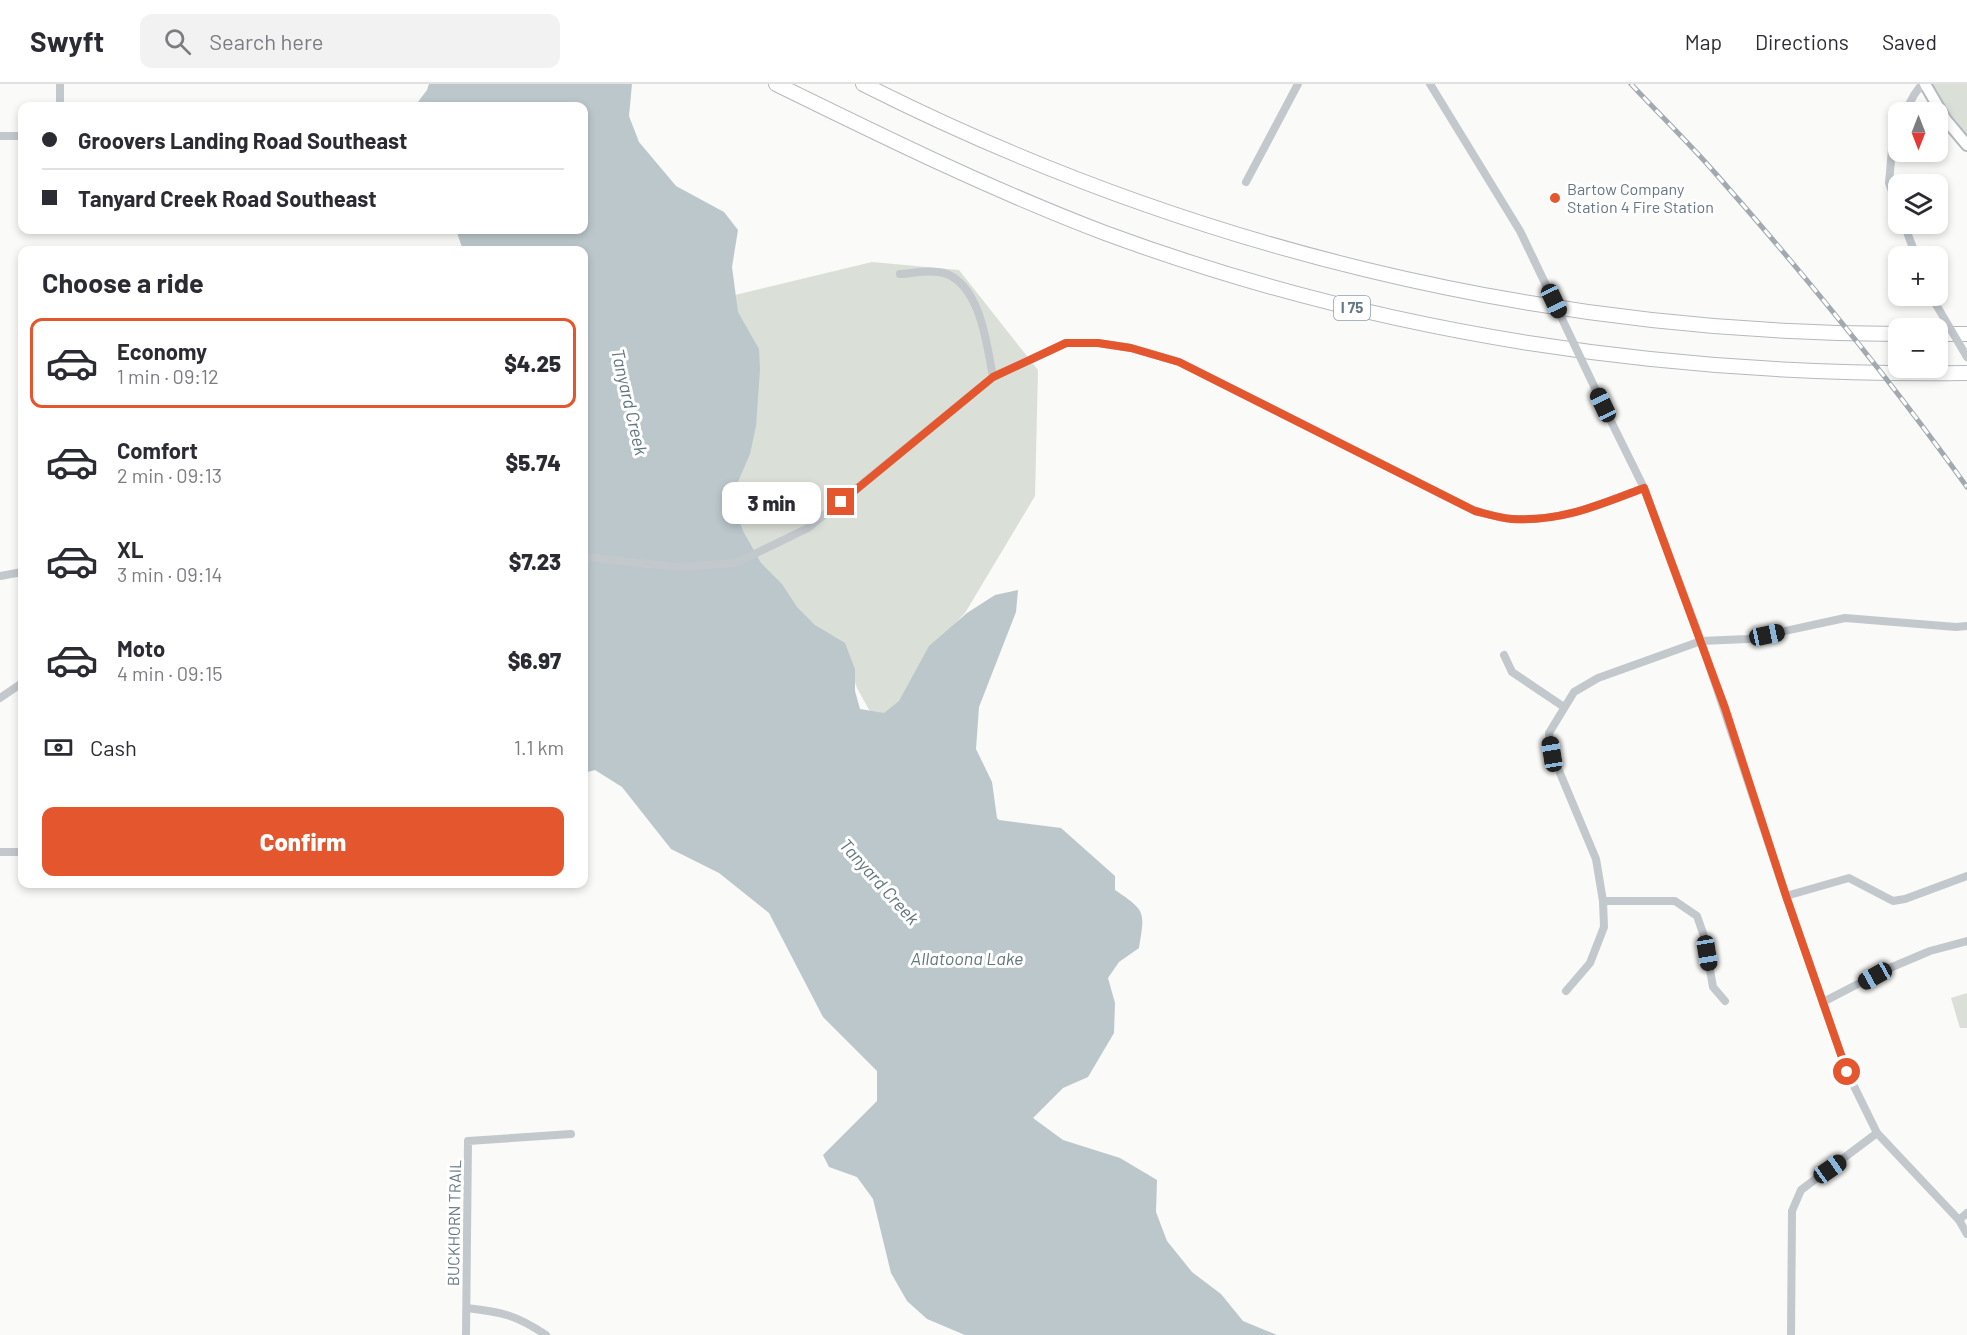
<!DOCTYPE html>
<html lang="en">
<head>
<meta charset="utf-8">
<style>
	:root { --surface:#fff; --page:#f2f2f3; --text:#2b2b33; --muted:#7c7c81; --line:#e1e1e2; --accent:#e4572e }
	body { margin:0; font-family:Barlow,sans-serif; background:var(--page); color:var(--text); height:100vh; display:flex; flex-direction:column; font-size:22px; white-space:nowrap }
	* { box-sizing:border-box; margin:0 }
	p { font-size:20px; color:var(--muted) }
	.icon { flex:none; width:33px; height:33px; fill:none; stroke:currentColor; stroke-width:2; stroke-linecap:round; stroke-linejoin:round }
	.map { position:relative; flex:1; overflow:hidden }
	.drawer { position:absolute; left:18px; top:162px; width:570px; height:642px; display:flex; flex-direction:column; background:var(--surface); border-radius:12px; box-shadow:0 3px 9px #0003 }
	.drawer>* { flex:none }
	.hud { position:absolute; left:18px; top:18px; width:570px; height:132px; border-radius:12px; box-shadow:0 3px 9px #0003; display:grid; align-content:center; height:132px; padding:0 24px; background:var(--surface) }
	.needle { width:39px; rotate:180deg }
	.tools { position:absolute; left:1888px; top:18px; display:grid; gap:12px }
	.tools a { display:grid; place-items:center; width:60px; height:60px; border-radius:12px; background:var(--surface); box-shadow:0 3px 9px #0003; font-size:30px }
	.end { position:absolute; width:27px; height:27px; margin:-14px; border:8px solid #e4572e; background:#fff; box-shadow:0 0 0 3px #fff }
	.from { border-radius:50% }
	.bubble { position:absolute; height:42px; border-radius:12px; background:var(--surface); box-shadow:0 3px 9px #0003; font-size:20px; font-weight:800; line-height:42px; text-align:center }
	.car { position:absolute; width:18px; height:36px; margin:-18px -9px; border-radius:8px; box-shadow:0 0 4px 2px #0007; background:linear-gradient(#222 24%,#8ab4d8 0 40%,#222 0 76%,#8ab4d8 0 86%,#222 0) }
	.hud b { display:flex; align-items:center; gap:21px; height:57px; font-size:22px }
	.hud b+b { border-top:2px solid var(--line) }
	.hud i { width:15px; height:15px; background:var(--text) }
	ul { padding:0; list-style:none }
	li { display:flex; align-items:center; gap:18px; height:90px; margin:0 12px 9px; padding:0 12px; border:3px solid transparent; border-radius:12px }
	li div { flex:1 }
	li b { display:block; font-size:22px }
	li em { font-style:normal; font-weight:800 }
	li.current { border-color:var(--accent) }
	li>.icon { width:54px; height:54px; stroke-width:1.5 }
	h2 { padding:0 24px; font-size:27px; line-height:72px }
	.pay { display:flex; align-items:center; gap:15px; height:66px; padding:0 24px; font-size:22px }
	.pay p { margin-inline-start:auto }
	.cta { display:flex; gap:12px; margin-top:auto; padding:12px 24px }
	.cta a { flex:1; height:69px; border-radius:12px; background:var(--accent); color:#fff; font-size:24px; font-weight:800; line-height:69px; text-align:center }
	header { display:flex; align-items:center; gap:36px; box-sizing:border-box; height:84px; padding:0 30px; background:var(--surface); border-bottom:2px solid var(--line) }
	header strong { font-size:28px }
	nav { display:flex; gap:33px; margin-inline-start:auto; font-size:21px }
	.search { width:420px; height:54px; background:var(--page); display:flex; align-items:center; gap:15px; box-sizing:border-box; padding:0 21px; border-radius:12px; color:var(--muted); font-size:22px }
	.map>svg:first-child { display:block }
	.green { fill:#dadfd7 }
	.water { fill:#bbc7cb }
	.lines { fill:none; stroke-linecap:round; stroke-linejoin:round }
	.secondary-casing { stroke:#b3babf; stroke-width:14 }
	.highway-casing { stroke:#b4b9bd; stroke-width:16 }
	.street { stroke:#c3c8cc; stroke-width:8 }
	.secondary { stroke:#fff; stroke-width:10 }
	.highway { stroke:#fff; stroke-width:14 }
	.rail-casing { stroke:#a2aab0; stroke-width:5 }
	.rail { stroke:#fff; stroke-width:3; stroke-dasharray:9; stroke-linecap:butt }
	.street-bridge { stroke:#c3c8cc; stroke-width:8 }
	.route { stroke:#e4572e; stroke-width:8 }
	.poi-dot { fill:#e4572e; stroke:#fff; stroke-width:2 }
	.labels { text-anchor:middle; stroke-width:6; stroke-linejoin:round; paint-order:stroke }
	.shield { fill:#fff; stroke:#939fa8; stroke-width:1.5 }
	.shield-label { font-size:15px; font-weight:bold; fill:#657683 }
	.poi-label { font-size:16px; fill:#657683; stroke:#fff; text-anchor:start }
	.street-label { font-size:16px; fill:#657683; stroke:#fff }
	.water-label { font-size:18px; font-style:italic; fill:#60757c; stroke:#fff }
</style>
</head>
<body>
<header>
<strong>Swyft</strong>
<div class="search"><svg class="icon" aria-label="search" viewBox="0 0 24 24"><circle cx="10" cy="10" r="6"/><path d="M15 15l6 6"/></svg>Search here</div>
<nav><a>Map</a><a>Directions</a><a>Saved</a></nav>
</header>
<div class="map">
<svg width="1967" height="1251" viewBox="0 0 1967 1251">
	<rect width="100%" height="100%" fill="#fafaf8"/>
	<g class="green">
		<path d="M1931,0H1967V52L1952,34Z"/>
		<path d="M872,178L959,186L1038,286L1035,412L965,529L931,565L905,620L877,640L857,604L845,568L763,494L727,439L731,212Z"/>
		<path d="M1967,909V944H1960L1951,914Z"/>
	</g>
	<path class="water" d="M429,0H632L629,32L639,58L676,102L724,128L738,146L732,183L738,228L759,265L760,285L756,342L750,370L737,400L735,424L743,447L761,479L782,500L797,523L815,541L845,559L855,585V607L860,625L884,629L899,617L929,562L967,529L995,511L1018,506L1016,528L979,623L976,665L992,698L997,734L999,736L1061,744L1115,792V806C1146,827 1145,827 1139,864L1119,878L1108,894L1115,919L1114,949L1088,993L1063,1004L1033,1034L1063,1056L1120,1074L1157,1096L1156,1128L1167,1157L1192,1188L1221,1210L1243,1237L1277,1251H965L927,1235L907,1217L891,1189L873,1115L857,1093L829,1083L823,1071L877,1017V987L823,933L769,829L719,789L671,765L622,703L595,686L584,689V166H463L456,146H584V22H415L427,6Z"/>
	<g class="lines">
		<defs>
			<path id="secondary" d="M1925,0L1946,36L1967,61"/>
			<g id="highway">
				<path d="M776,0C884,53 992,106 1105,149C1384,252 1670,293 1967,289"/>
				<path d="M863,0C1186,163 1537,249 1899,250"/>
				<path d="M1938,250H1967"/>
			</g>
		</defs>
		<use href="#secondary" class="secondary-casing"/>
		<use href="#highway" class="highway-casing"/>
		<g class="street">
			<path d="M1430,0L1520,147L1534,176"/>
			<path d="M60,22V0"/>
			<path d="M1905,28L1914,11L1922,0"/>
			<path d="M1899,41L1893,53L1889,99L1899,127"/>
			<path d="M0,52H22"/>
			<path d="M1246,98L1298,0"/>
			<path d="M1904,140L1916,172"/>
			<path d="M900,190C915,189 932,185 947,190C981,204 987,262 993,293"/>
			<path d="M1603,321L1644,404L1701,557L1786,812L1847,988L1877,1049L1959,1136L1967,1150"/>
			<path d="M584,473L677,483L736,479L808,444L993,293L1066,259H1098L1131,264L1179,278L1475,427C1487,430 1500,434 1512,435C1561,438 1599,421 1644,404"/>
			<path d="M0,492L22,488"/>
			<path d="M1504,571L1512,588L1564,623"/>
			<path d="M0,614L22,599"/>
			<path d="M0,768H22"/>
			<path d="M1786,812L1849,794L1893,817L1905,815L1967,792"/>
			<path d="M1603,817H1675L1697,832L1704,852L1713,903L1725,917"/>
			<path d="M1566,907L1590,879L1604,843L1603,817L1596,775L1552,670L1549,649L1574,608L1598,594L1701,557L1748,555L1845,534L1956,543L1967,542"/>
			<path d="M1823,918L1885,886L1930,867L1967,857"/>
			<path d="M1959,1136L1967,1129"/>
			<path d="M467,1224C502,1228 516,1231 546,1251"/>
			<path d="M466,1251L468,1057L571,1050"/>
			<path d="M1791,1251L1792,1127L1801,1106L1877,1049"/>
		</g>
		<use href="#secondary" class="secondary"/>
		<use href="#highway" class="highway"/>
		<defs>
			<path id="rail" d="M1631,0C1659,30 1689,59 1716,90C1804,190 1889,294 1967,403"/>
		</defs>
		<use href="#rail" class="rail-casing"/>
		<use href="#rail" class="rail"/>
		<g class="street-bridge">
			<path d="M1534,176L1603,321"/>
			<path d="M1931,212L1967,273"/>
		</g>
	</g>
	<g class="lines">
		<path class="route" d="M841,418L993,293L1066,259H1098L1131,264L1179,278L1475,427C1487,430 1500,434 1512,435C1561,438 1599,421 1644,404L1725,624L1786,812L1847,988"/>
	</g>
	<circle class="poi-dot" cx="1555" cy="114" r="6"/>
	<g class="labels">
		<rect class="shield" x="1334" y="212" width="36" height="24" rx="4.5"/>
		<g class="shield-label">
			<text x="1352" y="229">I 75</text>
		</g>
		<g class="poi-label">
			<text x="1567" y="111">Bartow Company<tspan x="1567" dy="18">Station 4 Fire Station</tspan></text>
		</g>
		<g class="street-label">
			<text transform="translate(454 1139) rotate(-89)" y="6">BUCKHORN TRAIL</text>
		</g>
		<g class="water-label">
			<text transform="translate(629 318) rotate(77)" y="6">Tanyard Creek</text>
			<text transform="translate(879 798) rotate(48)" y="6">Tanyard Creek</text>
			<text x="967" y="881">Allatoona Lake</text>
		</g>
	</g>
</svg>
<div class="tools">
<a><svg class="needle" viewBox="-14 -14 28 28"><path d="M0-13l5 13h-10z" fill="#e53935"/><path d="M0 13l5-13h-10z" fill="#7c7c81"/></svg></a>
<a><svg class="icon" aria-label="layers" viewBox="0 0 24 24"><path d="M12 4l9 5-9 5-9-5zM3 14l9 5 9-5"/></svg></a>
<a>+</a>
<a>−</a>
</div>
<i class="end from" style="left:1847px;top:988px"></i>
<i class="end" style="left:841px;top:418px"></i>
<div class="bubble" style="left:722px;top:398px;width:99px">3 min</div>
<i class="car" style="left:1554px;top:217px;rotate:155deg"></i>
<i class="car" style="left:1603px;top:321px;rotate:335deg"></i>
<i class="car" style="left:1767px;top:551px;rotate:78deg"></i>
<i class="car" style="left:1552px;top:670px;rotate:351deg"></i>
<i class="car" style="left:1707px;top:869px;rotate:171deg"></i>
<i class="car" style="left:1875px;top:892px;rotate:241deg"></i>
<i class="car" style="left:1830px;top:1085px;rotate:55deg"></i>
<div class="hud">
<b><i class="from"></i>Groovers Landing Road Southeast</b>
<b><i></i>Tanyard Creek Road Southeast</b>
</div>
<section class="drawer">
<h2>Choose a ride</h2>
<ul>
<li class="current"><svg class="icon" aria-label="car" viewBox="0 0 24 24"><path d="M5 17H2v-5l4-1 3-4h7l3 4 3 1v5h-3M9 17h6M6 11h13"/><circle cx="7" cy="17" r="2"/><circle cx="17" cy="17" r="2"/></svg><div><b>Economy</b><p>1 min · 09:12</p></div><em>$4.25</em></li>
<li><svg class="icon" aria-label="car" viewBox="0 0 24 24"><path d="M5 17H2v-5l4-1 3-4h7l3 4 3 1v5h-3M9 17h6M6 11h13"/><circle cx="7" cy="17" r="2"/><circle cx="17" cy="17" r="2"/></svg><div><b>Comfort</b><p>2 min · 09:13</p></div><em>$5.74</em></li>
<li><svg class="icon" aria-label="car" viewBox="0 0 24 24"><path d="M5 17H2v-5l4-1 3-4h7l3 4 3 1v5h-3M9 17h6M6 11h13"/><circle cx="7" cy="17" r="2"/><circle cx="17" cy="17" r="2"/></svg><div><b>XL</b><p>3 min · 09:14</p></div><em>$7.23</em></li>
<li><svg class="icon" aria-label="car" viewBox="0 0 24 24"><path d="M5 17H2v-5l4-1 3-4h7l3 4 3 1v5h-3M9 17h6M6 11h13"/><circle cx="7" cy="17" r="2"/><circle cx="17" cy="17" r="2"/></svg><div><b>Moto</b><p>4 min · 09:15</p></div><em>$6.97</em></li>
</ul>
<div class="pay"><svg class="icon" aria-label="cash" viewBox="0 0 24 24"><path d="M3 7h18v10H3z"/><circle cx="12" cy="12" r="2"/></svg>Cash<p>1.1 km</p></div>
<div class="cta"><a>Confirm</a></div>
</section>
</div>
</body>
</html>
